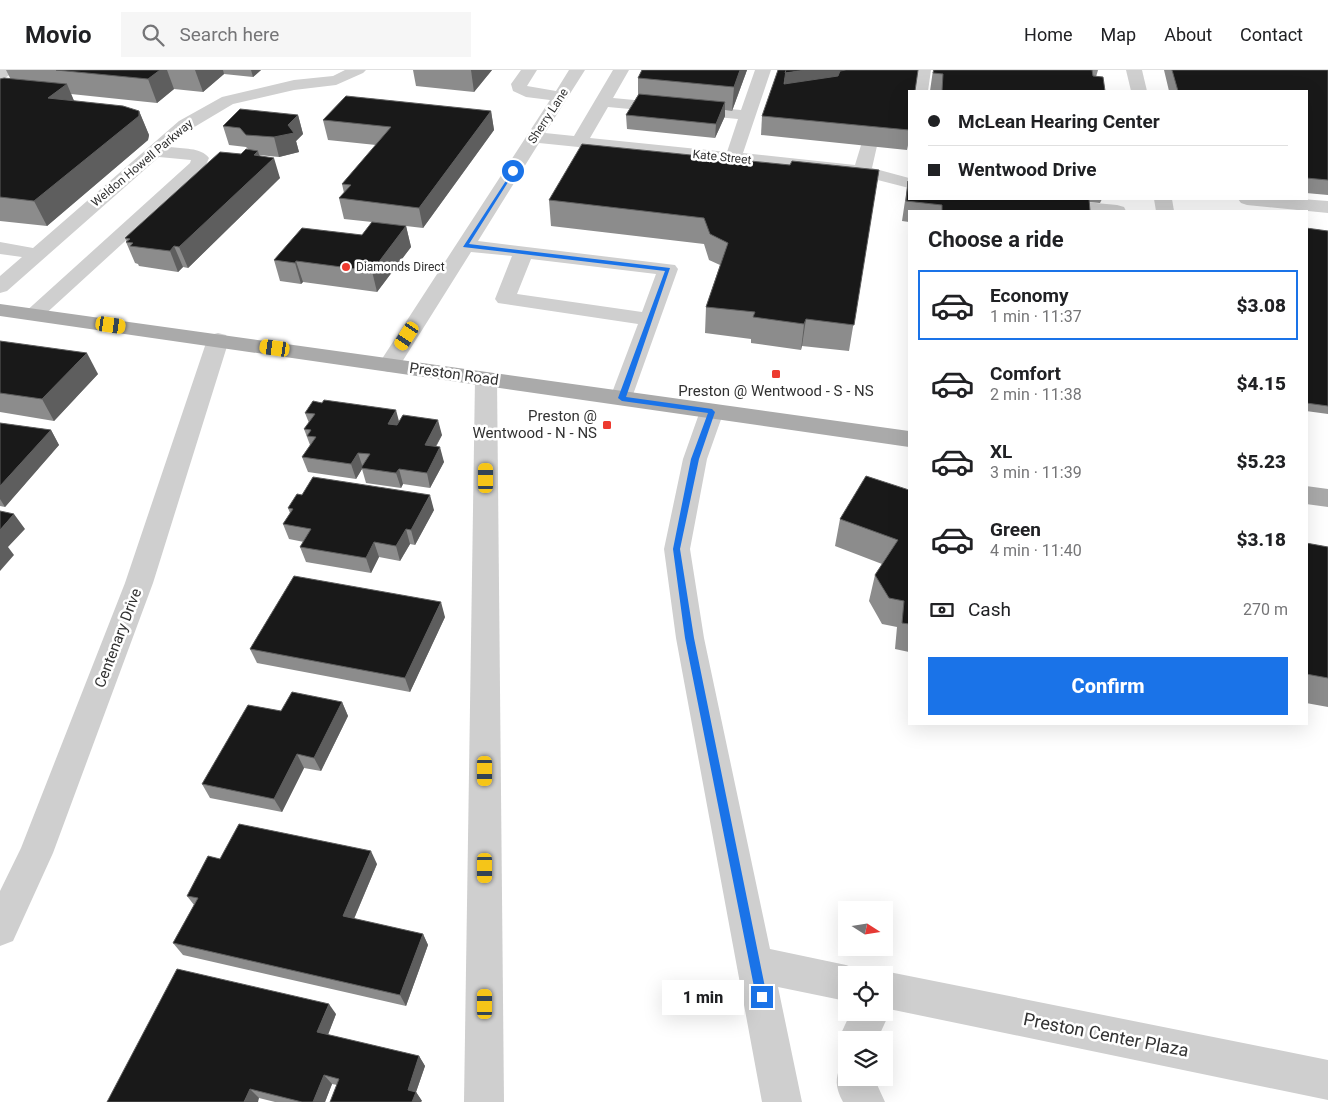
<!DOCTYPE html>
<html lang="en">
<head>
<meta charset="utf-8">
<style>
	:root { --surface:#fff; --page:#f6f6f6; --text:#202124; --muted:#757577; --line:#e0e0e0; --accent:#1a73e8 }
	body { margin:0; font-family:Roboto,sans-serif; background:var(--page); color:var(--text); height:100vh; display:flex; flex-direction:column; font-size:19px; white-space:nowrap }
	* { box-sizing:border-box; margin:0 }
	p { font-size:16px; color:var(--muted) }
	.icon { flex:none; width:28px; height:28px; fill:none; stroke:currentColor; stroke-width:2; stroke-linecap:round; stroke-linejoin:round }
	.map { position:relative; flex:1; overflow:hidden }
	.details { position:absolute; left:908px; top:140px; width:400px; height:515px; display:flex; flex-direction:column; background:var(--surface); border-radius:0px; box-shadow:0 5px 20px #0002 }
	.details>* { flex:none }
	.top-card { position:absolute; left:908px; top:20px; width:400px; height:110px; border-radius:0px; box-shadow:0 5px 20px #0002; display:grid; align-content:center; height:110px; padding:0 20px; background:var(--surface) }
	.needle { width:32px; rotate:102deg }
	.fabs { position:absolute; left:838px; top:831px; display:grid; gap:10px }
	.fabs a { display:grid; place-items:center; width:55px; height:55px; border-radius:0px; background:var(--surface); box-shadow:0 5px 20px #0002; font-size:25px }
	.end { position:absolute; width:22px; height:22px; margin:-11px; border:6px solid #1a73e8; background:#fff; box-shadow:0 0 0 2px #fff }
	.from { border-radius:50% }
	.bubble { position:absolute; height:35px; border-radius:0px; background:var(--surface); box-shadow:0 5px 20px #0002; font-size:16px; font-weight:800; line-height:35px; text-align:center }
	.car { position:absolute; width:15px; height:30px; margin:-15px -8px; border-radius:6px; box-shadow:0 0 4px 1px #0007; background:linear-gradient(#f5c518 24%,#345 0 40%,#f5c518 0 76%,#345 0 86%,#f5c518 0) }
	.top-card b { display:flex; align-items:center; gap:18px; height:48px; font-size:19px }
	.top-card b+b { border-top:1px solid var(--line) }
	.top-card i { width:12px; height:12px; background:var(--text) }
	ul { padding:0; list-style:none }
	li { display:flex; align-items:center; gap:15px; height:70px; margin:0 10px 8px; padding:0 10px; border:2px solid transparent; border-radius:0px }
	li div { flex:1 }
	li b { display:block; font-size:19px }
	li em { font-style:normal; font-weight:800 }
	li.on { border-color:var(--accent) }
	li>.icon { width:45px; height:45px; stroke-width:1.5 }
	h2 { padding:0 20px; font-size:22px; line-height:60px }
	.pay { display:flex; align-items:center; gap:12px; height:55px; padding:0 20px; font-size:19px }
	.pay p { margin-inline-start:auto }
	.cta { display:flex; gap:10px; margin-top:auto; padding:10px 20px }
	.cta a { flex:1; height:58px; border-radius:0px; background:var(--accent); color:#fff; font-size:20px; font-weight:800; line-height:58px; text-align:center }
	header { display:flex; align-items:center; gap:30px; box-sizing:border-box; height:70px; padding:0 25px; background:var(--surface); border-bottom:1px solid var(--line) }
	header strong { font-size:24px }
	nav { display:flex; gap:28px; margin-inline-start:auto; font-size:18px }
	.search { width:350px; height:45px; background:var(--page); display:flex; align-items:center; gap:12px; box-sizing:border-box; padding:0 18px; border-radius:0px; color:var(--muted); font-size:19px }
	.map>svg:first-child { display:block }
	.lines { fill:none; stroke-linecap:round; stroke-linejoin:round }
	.minor { fill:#cfcfcf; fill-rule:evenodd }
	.major { fill:#aaa; fill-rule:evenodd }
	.wall { fill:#8c8c8c }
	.shaded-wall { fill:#5e5e5e }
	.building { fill:#191919; stroke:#5e5e5e }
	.route { fill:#1a73e8 }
	.poi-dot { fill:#ed3a2f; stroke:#fff; stroke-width:2 }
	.labels { text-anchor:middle; stroke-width:5; stroke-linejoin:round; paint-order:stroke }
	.far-street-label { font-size:12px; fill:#323232; stroke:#fff }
	.far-poi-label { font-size:12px; fill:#323232; stroke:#fff; text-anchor:start }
	.street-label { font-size:15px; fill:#323232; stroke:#fff }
	.poi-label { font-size:15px; fill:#323232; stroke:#fff }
	.near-street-label { font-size:18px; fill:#323232; stroke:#fff }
</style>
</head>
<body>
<header>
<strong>Movio</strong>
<div class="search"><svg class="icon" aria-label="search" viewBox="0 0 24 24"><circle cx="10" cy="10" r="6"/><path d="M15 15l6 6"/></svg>Search here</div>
<nav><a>Home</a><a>Map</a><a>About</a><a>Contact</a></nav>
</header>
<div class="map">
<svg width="1328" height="1032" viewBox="0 0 1328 1032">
	<rect width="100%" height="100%" fill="#fff"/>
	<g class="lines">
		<g class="minor">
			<path d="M0,0H16L5,8L0,10Z"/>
			<path d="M345,0H366L363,3L336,15L294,20L233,34L191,59L170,77C182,79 201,77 209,88L204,99L41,248L34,250L27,248L23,244L190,93L191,90L159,87L7,221L0,223V206L22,187L0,184V172L33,178L179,51L222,27L294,10L333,6Z"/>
			<path d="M521,0H537L527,16L556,21L569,0H585L545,63L574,66L613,0H629L613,28L741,40L755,0H771L743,83L855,95L862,72L868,71L874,72L877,76L872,98L909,108V118L862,106L539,73L478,171L675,195L678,199L630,333L622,335L614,333L610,328L638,254L498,233L495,229L512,186L471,182L397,300L389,302L381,300L378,295L550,30L526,27L513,21L511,14ZM608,37L738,49L727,82L590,68ZM531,189L656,204L642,242L517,224Z"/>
			<path d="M915,0H931L928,21H912Z"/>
			<path d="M1126,0H1142L1147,21H1131Z"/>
			<path d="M992,129H1052L1117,135L1124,137L1126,141H1066L1001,135L995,133Z"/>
			<path d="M1154,129H1172L1174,141H1156Z"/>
			<path d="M1238,129H1301L1328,131V143L1247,135L1241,133Z"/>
			<path d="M218,263L226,265L229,270L153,513L53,783L13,871L0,876V821L21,778L125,513L207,270L210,265Z"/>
			<path d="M486,302L494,304L497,309L504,1032H464L475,309L478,304Z"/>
			<path d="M712,334L720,336L724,341L707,389L690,479L704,568L770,879L846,895L859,900L861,905H846V931L778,917L802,1032H762L676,568L664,479L683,389L700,341L704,336Z"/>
			<path d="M884,901L1328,990V1030L889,939L890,942L877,970H846V985L843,984L838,970L851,942H884V905H876Z"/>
			<path d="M846,992V1008H874L885,1032H843C835,1017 835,1009 841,994Z"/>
		</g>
		<g class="major">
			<path d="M0,234L909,361V377L0,246Z"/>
			<path d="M1306,416L1328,419V437L1306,434Z"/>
		</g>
	</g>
	<g class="wall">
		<path d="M6,0H261L253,7L224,4L203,22L174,19L157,33L71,24L74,31L139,41L149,65L148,70L47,156L0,151V9L10,8Z"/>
		<path d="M413,0H492L474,22L416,16Z"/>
		<path d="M642,0H747L732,41L725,40V46L715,68L627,59L626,45L638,25V8Z"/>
		<path d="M933,0H1098L1096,7L1105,21H930Z"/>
		<path d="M1164,0H1328V125L1306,123V21H1169Z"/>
		<path d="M909,21V71L907,80L761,65L762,46Z"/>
		<path d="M491,41L494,60L423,158L406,156L411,177L377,222L303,212L301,214L280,211L274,190L362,165L372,152L344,149L339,128L344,123L342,114L376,75L328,70L323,50Z"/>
		<path d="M298,45L303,64L296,71L299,82L279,87L259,85L280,108L188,198L183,197L178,202L139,196L138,194L135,193L126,172H127L125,168L241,84L249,80L246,77L229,75L223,56Z"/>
		<path d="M790,95L879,100L849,281L802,276L801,280L751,273V269L705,263L706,237L720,195L709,190L704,174L551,156L549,130Z"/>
		<path d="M908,111L909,129H1102L1100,133L1089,132L1090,141H909V152L902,151Z"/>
		<path d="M1306,158L1328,161V344L1306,341Z"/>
		<path d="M0,271L98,304L54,351L0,342Z"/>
		<path d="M305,343L399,352L442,365L436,377L444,392L430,418L403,414L401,418L366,413L362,399L356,409L308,402L302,387L310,375L304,359L309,353Z"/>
		<path d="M0,353L51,360L59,375L5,437L0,436Z"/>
		<path d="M909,420V582L895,579L897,557L882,554L869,531L875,505L882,494L835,476L840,449Z"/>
		<path d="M302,425L434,440L415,475L410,474L400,491L379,487L371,503L306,492L300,477L304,472L289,469L283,454L290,443L288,438Z"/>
		<path d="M1306,473L1328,477V637L1306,633Z"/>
		<path d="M445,547L410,622L257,593L250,579Z"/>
		<path d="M342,632L348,646L321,701L304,698L282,742L210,728L202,714L281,641Z"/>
		<path d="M220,789L377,794L354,849L423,864L428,875L406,936L183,885L173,873L194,835L187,826Z"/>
		<path d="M336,944L328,965L419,986L425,996L416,1022L422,1031L332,1014L325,1032H275L259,1028L107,1032Z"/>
	</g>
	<g class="shaded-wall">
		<path d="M160,0H167L174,19L157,33L148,9Z"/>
		<path d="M195,0H223L224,4L203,22Z"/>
		<path d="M251,0H261L253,7Z"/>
		<path d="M471,0H492L474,22Z"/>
		<path d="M740,0H747L732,41L734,17Z"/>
		<path d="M806,0H899L783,33L785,3Z"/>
		<path d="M67,14L77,38L48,28Z"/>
		<path d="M725,32V46L715,68L716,54Z"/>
		<path d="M139,41L149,65L148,70L47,156L34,131Z"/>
		<path d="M491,41L494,60L423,158L419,138Z"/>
		<path d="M298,45L303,64L296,71L299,82L279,87L274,67Z"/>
		<path d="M258,81L263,98L274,88L280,108L188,198L179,177L254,85Z"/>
		<path d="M406,156L411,177L377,222L372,201Z"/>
		<path d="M174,176L183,197L178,202L170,181Z"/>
		<path d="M296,191L303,212L301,214L295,193Z"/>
		<path d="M806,249L802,276L801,280L804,254Z"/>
		<path d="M87,283L98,304L54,351L42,329Z"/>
		<path d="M396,340L400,355L388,354Z"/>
		<path d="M438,350L442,365L428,390L425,375Z"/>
		<path d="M51,360L59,375L5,437L0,429V416Z"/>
		<path d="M440,377L444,392L430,418L427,403Z"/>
		<path d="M358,383L363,398H361L362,399L356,409L351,394Z"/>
		<path d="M399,399L403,414L401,418L396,403Z"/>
		<path d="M430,425L434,440L415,475L411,460Z"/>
		<path d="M14,444L25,459L8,477L14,485L0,501V460Z"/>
		<path d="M406,459L410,474L400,491L396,476Z"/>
		<path d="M374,472L379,487L371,503L366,488Z"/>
		<path d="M441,532L445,547L410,622L405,608Z"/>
		<path d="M342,632L348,646L321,701L314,688Z"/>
		<path d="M297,684L304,698L282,742L274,729Z"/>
		<path d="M371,781L377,794L350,858L343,846Z"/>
		<path d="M423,864L428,875L406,936L400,925Z"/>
		<path d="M329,934L336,944L325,972L317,962Z"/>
		<path d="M419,986L425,996L416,1022L422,1031L421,1032H412L408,1020Z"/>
		<path d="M324,1005L332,1014L325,1032H313Z"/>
		<path d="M250,1019L259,1028L258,1032H244Z"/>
	</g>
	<g class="building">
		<path d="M56,0H160L148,9Z"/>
		<path d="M642,0H740L734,17L638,8Z"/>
		<path d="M778,0H786L784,14L838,6L840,1L846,0H918L915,21H909V60L762,46Z"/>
		<path d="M786,0H806L785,3Z"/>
		<path d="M934,0H1092L1093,6L1103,7L1105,21H942L943,4L933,3Z"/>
		<path d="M1172,0H1328V110L1306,108V21H1178Z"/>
		<path d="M4,8L67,14L48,28L123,36L139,41V46L34,131L0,127V9Z"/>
		<path d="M639,24L725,32L716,54L626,45Z"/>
		<path d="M346,26L491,41L419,138L339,128L351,115L342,114L391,57L323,50Z"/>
		<path d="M240,39L298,45L288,55L294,63L274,67L246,65L240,58L223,56Z"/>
		<path d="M582,74L790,95L792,91L879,100L854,255L806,249L804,254L753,247L755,242L706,237L728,173L710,164L704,148L549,130Z"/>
		<path d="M246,79L258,81L254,85L274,88L179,177L174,176L170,181L130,176L133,173L126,172L130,169L125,168L220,82L241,84Z"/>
		<path d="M908,111L909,129H1089L1090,141H942V135L906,131Z"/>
		<path d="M372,152L406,156L372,201L296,191L295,193L274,190L302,158L362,165Z"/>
		<path d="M1306,158L1328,161V336L1306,333Z"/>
		<path d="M0,271L87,283L42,329L0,323Z"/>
		<path d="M324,330L396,340L388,354L397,355L403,345L438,350L425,375L440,377L427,403L399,399L396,403L361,398L370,384L358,383L351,394L302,387L316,367L307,366L311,360L304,359L315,344L305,343L313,331L322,333Z"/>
		<path d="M0,353L51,360L0,416Z"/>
		<path d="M866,406L909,420V554L902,553L904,531L889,528L875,505L898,470L840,449Z"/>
		<path d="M313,407L430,425L411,460L406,459L396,476L374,472L366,488L300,477L311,459L283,454L293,439L288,438L297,424L302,425Z"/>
		<path d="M0,441L14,444L0,460Z"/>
		<path d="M1306,473L1328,477V608L1306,604Z"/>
		<path d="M294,506L441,532L405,608L250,579Z"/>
		<path d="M292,622L342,632L314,688L297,684L274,729L202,714L248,635L281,641Z"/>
		<path d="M239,754L371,781L343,846L423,864L400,925L173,873L198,828L187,826L208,786L220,789Z"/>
		<path d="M177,899L329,934L317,962L419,986L408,1020L416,1022L412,1032H330L339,1009L324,1005L313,1032H302L250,1019L244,1032H107Z"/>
	</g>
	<path class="route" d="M513,100L515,101L469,174L670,198L626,327L712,339L715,342L699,389L680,479L694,568L767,927L765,931L762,932L758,931L756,927L685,568L673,479L691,389L708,343L622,331L618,328L665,201L463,177Z"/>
	<g class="poi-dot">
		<circle cx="346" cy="197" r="5"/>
		<rect x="771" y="299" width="10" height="10" rx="2.5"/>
		<rect x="602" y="350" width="10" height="10" rx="2.5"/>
	</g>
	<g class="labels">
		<g class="far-street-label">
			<text transform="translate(548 46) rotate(-57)" y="4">Sherry Lane</text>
			<text transform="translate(722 87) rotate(6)" y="4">Kate Street</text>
			<text transform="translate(142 93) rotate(-40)" y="4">Weldon Howell Parkway</text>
		</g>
		<g class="far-poi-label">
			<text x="356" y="201">Diamonds Direct</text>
		</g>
		<g class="street-label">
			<text transform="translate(454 304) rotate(8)" y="5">Preston Road</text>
			<text transform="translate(118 568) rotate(-69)" y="5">Centenary Drive</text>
		</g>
		<g class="poi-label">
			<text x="776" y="326">Preston @ Wentwood - S - NS</text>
			<text x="597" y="351" text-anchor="end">Preston @<tspan x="597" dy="17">Wentwood - N - NS</tspan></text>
		</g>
		<g class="near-street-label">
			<text transform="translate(1106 965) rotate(11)" y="6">Preston Center Plaza</text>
		</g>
	</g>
</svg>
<div class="fabs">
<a><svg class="needle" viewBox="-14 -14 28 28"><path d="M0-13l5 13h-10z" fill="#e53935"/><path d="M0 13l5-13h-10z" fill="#757577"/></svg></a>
<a><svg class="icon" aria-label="locate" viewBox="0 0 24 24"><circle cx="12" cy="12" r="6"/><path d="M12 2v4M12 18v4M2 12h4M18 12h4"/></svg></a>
<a><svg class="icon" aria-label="layers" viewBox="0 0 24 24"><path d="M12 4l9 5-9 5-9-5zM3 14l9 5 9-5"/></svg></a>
</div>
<i class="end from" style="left:513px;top:101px"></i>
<i class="end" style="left:762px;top:927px"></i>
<div class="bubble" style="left:662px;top:910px;width:82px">1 min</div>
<i class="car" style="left:111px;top:255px;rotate:98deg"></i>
<i class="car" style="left:407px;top:266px;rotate:213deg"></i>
<i class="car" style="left:275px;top:278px;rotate:278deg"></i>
<i class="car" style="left:486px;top:408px;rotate:0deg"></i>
<i class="car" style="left:485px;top:701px;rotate:180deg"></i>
<i class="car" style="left:485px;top:798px;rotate:180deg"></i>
<i class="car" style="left:485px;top:934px;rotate:0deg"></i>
<div class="top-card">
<b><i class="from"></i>McLean Hearing Center</b>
<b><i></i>Wentwood Drive</b>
</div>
<section class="details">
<h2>Choose a ride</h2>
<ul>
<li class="on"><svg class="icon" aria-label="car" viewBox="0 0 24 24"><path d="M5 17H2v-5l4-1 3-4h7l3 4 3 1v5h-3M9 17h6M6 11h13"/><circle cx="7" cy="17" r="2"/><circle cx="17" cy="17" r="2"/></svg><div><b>Economy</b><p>1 min · 11:37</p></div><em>$3.08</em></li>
<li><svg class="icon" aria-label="car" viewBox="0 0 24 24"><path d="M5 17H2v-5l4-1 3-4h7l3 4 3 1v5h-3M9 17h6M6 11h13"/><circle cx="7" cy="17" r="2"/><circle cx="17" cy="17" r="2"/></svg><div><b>Comfort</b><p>2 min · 11:38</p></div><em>$4.15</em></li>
<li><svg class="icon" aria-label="car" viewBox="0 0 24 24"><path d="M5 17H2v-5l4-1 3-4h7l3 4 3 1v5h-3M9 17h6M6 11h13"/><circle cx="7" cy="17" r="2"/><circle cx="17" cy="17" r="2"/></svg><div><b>XL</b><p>3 min · 11:39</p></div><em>$5.23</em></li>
<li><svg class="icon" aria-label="car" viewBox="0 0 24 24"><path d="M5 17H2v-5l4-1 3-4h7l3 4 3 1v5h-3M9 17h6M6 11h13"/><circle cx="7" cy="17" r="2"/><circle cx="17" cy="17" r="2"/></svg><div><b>Green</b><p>4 min · 11:40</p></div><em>$3.18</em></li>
</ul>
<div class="pay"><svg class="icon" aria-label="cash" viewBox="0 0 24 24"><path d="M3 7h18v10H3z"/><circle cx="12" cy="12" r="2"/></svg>Cash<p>270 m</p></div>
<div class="cta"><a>Confirm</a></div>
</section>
</div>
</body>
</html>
